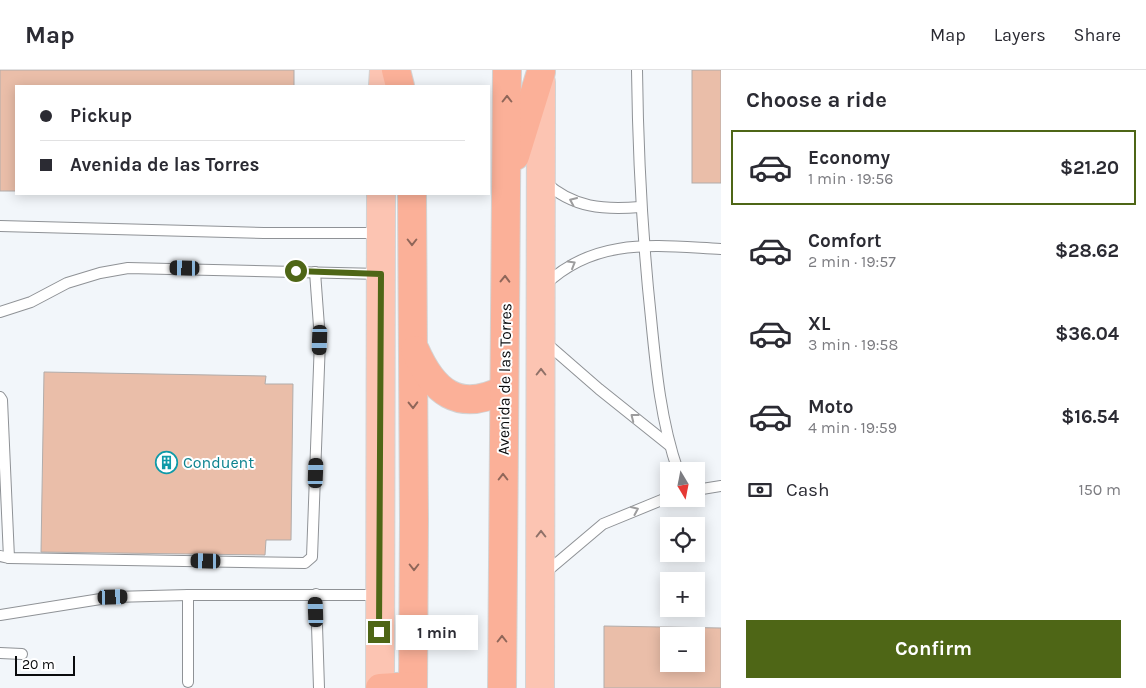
<!DOCTYPE html>
<html lang="en">
<head>
<meta charset="utf-8">
<style>
	:root { --surface:#fff; --page:#f2f2f3; --text:#2b2b33; --muted:#7c7c81; --line:#e1e1e2; --accent:#4e6616 }
	body { margin:0; font-family:Karla,sans-serif; background:var(--page); color:var(--text); height:100vh; display:flex; flex-direction:column; font-size:19px; white-space:nowrap }
	* { box-sizing:border-box; margin:0 }
	p { font-size:16px; color:var(--muted) }
	.icon { flex:none; width:28px; height:28px; fill:none; stroke:currentColor; stroke-width:2; stroke-linecap:round; stroke-linejoin:round }
	.map { position:relative; flex:1; overflow:hidden }
	.panel { display:flex; flex-direction:column; background:var(--surface); width:425px }
	.panel>* { flex:none }
	.top-card { position:absolute; left:15px; top:15px; width:475px; height:110px; border-radius:0px; box-shadow:0 2px 12px #0003; display:grid; align-content:center; height:110px; padding:0 25px; background:var(--surface) }
	.needle { width:32px; rotate:170deg }
	.buttons { position:absolute; left:660px; top:392px; display:grid; gap:10px }
	.buttons a { display:grid; place-items:center; width:45px; height:45px; border-radius:0px; background:var(--surface); box-shadow:0 2px 12px #0003; font-size:25px }
	.scale { position:absolute; left:15px; bottom:12px; width:60px; box-sizing:border-box; padding-left:5px; border:2px solid #0a0b0d; border-top:0; font-size:14px; line-height:18px; white-space:nowrap; color:#0a0b0d; -webkit-text-stroke:4px #fff; paint-order:stroke }
	.end { position:absolute; width:22px; height:22px; margin:-11px; border:6px solid #4e6616; background:#fff; box-shadow:0 0 0 2px #fff }
	.from { border-radius:50% }
	.bubble { position:absolute; height:35px; border-radius:0px; background:var(--surface); box-shadow:0 2px 12px #0003; font-size:16px; font-weight:700; line-height:35px; text-align:center }
	.car { position:absolute; width:15px; height:30px; margin:-15px -8px; border-radius:6px; box-shadow:0 0 4px 1px #0007; background:linear-gradient(#222 24%,#8ab4d8 0 40%,#222 0 76%,#8ab4d8 0 86%,#222 0) }
	.top-card b { display:flex; align-items:center; gap:18px; height:48px; font-size:19px }
	.top-card b+b { border-top:1px solid var(--line) }
	.top-card i { width:12px; height:12px; background:var(--text) }
	ul { padding:0; list-style:none }
	li { display:flex; align-items:center; gap:15px; height:75px; margin:0 10px 8px; padding:0 15px; border:2px solid transparent; border-radius:0px }
	li div { flex:1 }
	li b { display:block; font-size:19px }
	li em { font-style:normal; font-weight:700 }
	li.selected { border-color:var(--accent) }
	li>.icon { width:45px; height:45px; stroke-width:1.5 }
	h2 { padding:0 25px; font-size:22px; line-height:60px }
	.pay { display:flex; align-items:center; gap:12px; height:55px; padding:0 25px; font-size:19px }
	.pay p { margin-inline-start:auto }
	.action { display:flex; gap:10px; margin-top:auto; padding:10px 25px }
	.action a { flex:1; height:58px; border-radius:0px; background:var(--accent); color:#fff; font-size:20px; font-weight:700; line-height:58px; text-align:center }
	header { display:flex; align-items:center; gap:30px; box-sizing:border-box; height:70px; padding:0 25px; background:var(--surface); border-bottom:1px solid var(--line) }
	header strong { font-size:24px }
	nav { display:flex; gap:28px; margin-inline-start:auto; font-size:18px }
	main { display:flex; flex:1; min-height:0 }
	.map>svg:first-child { display:block }
	.building { fill:#eabea9; stroke:#b1acaa; fill-rule:evenodd }
	.lines { fill:none; stroke-linecap:round; stroke-linejoin:round }
	.service-casing { stroke:#8f9296; stroke-width:12 }
	.primary-casing { stroke:#d3d3d3; stroke-width:30 }
	.trunk-casing { stroke:#d3d3d3; stroke-width:30 }
	.service { stroke:#fff; stroke-width:10 }
	.primary { stroke:#fcc4b2; stroke-width:28 }
	.trunk { stroke:#fbb098; stroke-width:28 }
	.oneway { stroke:#8f6659 }
	.oneway2 { stroke:#9d9d9e }
	.oneway3 { stroke:#8f7168 }
	.route { stroke:#4e6616; stroke-width:6 }
	.labels { text-anchor:middle; stroke-width:4; stroke-linejoin:round; paint-order:stroke }
	.street-label { font-size:16px; fill:#0a0b0d; stroke:#fff }
	.culture-label { font-size:16px; fill:#0d838f; stroke:#fff; text-anchor:start }
</style>
</head>
<body>
<header>
<strong>Map</strong>
<nav><a>Map</a><a>Layers</a><a>Share</a></nav>
</header>
<main>
<div class="map">
<svg width="721" height="618" viewBox="0 0 721 618">
	<rect width="100%" height="100%" fill="#f2f6fa"/>
	<g class="building">
		<path d="M0,0H294V16H16V121H0Z"/>
		<rect x="692" y="0" width="29" height="113"/>
		<path d="M44,302L266,306L265,314H293L291,470H266L265,485L41,482Z"/>
		<path d="M604,556L721,558V618H604ZM669,566H696V594H669Z"/>
	</g>
	<g class="lines">
		<defs>
			<g id="service">
				<path d="M637,0C638,84 642,164 651,248C656,300 661,352 678,401"/>
				<path d="M545,112C573,138 604,140 640,137"/>
				<path d="M0,156L264,163H380"/>
				<path d="M545,215C596,166 657,176 721,179"/>
				<path d="M0,242L31,232L67,213L100,203L128,198L380,204"/>
				<path d="M545,272L599,319L669,375"/>
				<path d="M0,327L2,330L9,488"/>
				<path d="M696,420L721,416"/>
				<path d="M0,486L9,488L305,493L312,487L320,270L315,202"/>
				<path d="M545,503L603,454L669,427"/>
				<path d="M316,524L319,618"/>
				<path d="M188,525V612"/>
				<path d="M0,545L113,527L188,525H378"/>
				<path d="M0,583L22,584"/>
			</g>
			<g id="primary">
				<path d="M383,16L384,0"/>
				<path d="M380,618L381,124"/>
				<path d="M540,618L541,12"/>
			</g>
			<g id="trunk">
				<path d="M396,0L400,16"/>
				<path d="M515,86L541,2"/>
				<path d="M412,124L414,450L413,618"/>
				<path d="M415,280C433,321 458,343 503,320"/>
				<path d="M380,618L413,616"/>
				<path d="M502,618L507,0"/>
			</g>
		</defs>
		<use href="#service" class="service-casing"/>
		<use href="#primary" class="primary-casing"/>
		<use href="#trunk" class="trunk-casing"/>
		<use href="#service" class="service"/>
		<use href="#primary" class="primary"/>
		<use href="#trunk" class="trunk"/>
	</g>
	<defs><path id="oneway-chevron" d="M-2-3.5L2.5 0L-2 3.5" fill="none" stroke-width="1.6" stroke-linecap="round" stroke-linejoin="round" transform="scale(1.25)"/></defs>
	<g class="oneway">
		<use href="#oneway-chevron" transform="translate(507 29) rotate(-90)"/>
		<use href="#oneway-chevron" transform="translate(412 172) rotate(90)"/>
		<use href="#oneway-chevron" transform="translate(505 209) rotate(-89)"/>
		<use href="#oneway-chevron" transform="translate(413 335) rotate(89)"/>
		<use href="#oneway-chevron" transform="translate(503 407) rotate(-90)"/>
		<use href="#oneway-chevron" transform="translate(414 497) rotate(90)"/>
		<use href="#oneway-chevron" transform="translate(502 569) rotate(-90)"/>
	</g>
	<g class="oneway2">
		<use href="#oneway-chevron" transform="translate(573 131) rotate(-156)"/>
		<use href="#oneway-chevron" transform="translate(572 194) rotate(-30)"/>
		<use href="#oneway-chevron" transform="translate(634 347) rotate(-142)"/>
		<use href="#oneway-chevron" transform="translate(635 440) rotate(-24)"/>
	</g>
	<g class="oneway3">
		<use href="#oneway-chevron" transform="translate(541 302) rotate(-90)"/>
		<use href="#oneway-chevron" transform="translate(541 464) rotate(-90)"/>
	</g>
	<g class="lines">
		<path class="route" d="M296,201L381,204L379,562"/>
	</g>
	<defs>
		<symbol id="building-ring" viewBox="-11 -11 22 22"><circle r="9.5" fill="#fff" stroke="#0f9aa8" stroke-width="1.5"/><path d="M-4-6H4V6H1V3H-1V6H-4ZM-2.5-4.3h1.7v1.8h-1.7ZM.8-4.3h1.7v1.8H.8ZM-2.5-1h1.7V.8h-1.7ZM.8-1h1.7V.8H.8Z" fill="#0f9aa8"/></symbol>
	</defs>
	<g fill-rule="evenodd">
		<use href="#building-ring" x="154" y="380" width="25" height="25"/>
	</g>
	<g class="labels">
		<g class="street-label">
			<text transform="translate(504 309) rotate(-89)" y="6">Avenida de las Torres</text>
		</g>
		<g class="culture-label">
			<text x="183" y="398">Conduent</text>
		</g>
	</g>
</svg>
<div class="buttons">
<a><svg class="needle" viewBox="-14 -14 28 28"><path d="M0-13l5 13h-10z" fill="#e53935"/><path d="M0 13l5-13h-10z" fill="#7c7c81"/></svg></a>
<a><svg class="icon" aria-label="locate" viewBox="0 0 24 24"><circle cx="12" cy="12" r="6"/><path d="M12 2v4M12 18v4M2 12h4M18 12h4"/></svg></a>
<a>+</a>
<a>−</a>
</div>
<div class="scale">20 m</div>
<i class="end from" style="left:296px;top:201px"></i>
<i class="end" style="left:379px;top:562px"></i>
<div class="bubble" style="left:396px;top:545px;width:82px">1 min</div>
<i class="car" style="left:185px;top:198px;rotate:271deg"></i>
<i class="car" style="left:320px;top:270px;rotate:182deg"></i>
<i class="car" style="left:316px;top:403px;rotate:2deg"></i>
<i class="car" style="left:206px;top:491px;rotate:271deg"></i>
<i class="car" style="left:113px;top:527px;rotate:88deg"></i>
<i class="car" style="left:316px;top:542px;rotate:358deg"></i>
<div class="top-card">
<b><i class="from"></i>Pickup</b>
<b><i></i>Avenida de las Torres</b>
</div>
</div>
<section class="panel">
<h2>Choose a ride</h2>
<ul>
<li class="selected"><svg class="icon" aria-label="car" viewBox="0 0 24 24"><path d="M5 17H2v-5l4-1 3-4h7l3 4 3 1v5h-3M9 17h6M6 11h13"/><circle cx="7" cy="17" r="2"/><circle cx="17" cy="17" r="2"/></svg><div><b>Economy</b><p>1 min · 19:56</p></div><em>$21.20</em></li>
<li><svg class="icon" aria-label="car" viewBox="0 0 24 24"><path d="M5 17H2v-5l4-1 3-4h7l3 4 3 1v5h-3M9 17h6M6 11h13"/><circle cx="7" cy="17" r="2"/><circle cx="17" cy="17" r="2"/></svg><div><b>Comfort</b><p>2 min · 19:57</p></div><em>$28.62</em></li>
<li><svg class="icon" aria-label="car" viewBox="0 0 24 24"><path d="M5 17H2v-5l4-1 3-4h7l3 4 3 1v5h-3M9 17h6M6 11h13"/><circle cx="7" cy="17" r="2"/><circle cx="17" cy="17" r="2"/></svg><div><b>XL</b><p>3 min · 19:58</p></div><em>$36.04</em></li>
<li><svg class="icon" aria-label="car" viewBox="0 0 24 24"><path d="M5 17H2v-5l4-1 3-4h7l3 4 3 1v5h-3M9 17h6M6 11h13"/><circle cx="7" cy="17" r="2"/><circle cx="17" cy="17" r="2"/></svg><div><b>Moto</b><p>4 min · 19:59</p></div><em>$16.54</em></li>
</ul>
<div class="pay"><svg class="icon" aria-label="cash" viewBox="0 0 24 24"><path d="M3 7h18v10H3z"/><circle cx="12" cy="12" r="2"/></svg>Cash<p>150 m</p></div>
<div class="action"><a>Confirm</a></div>
</section>
</main>
</body>
</html>
